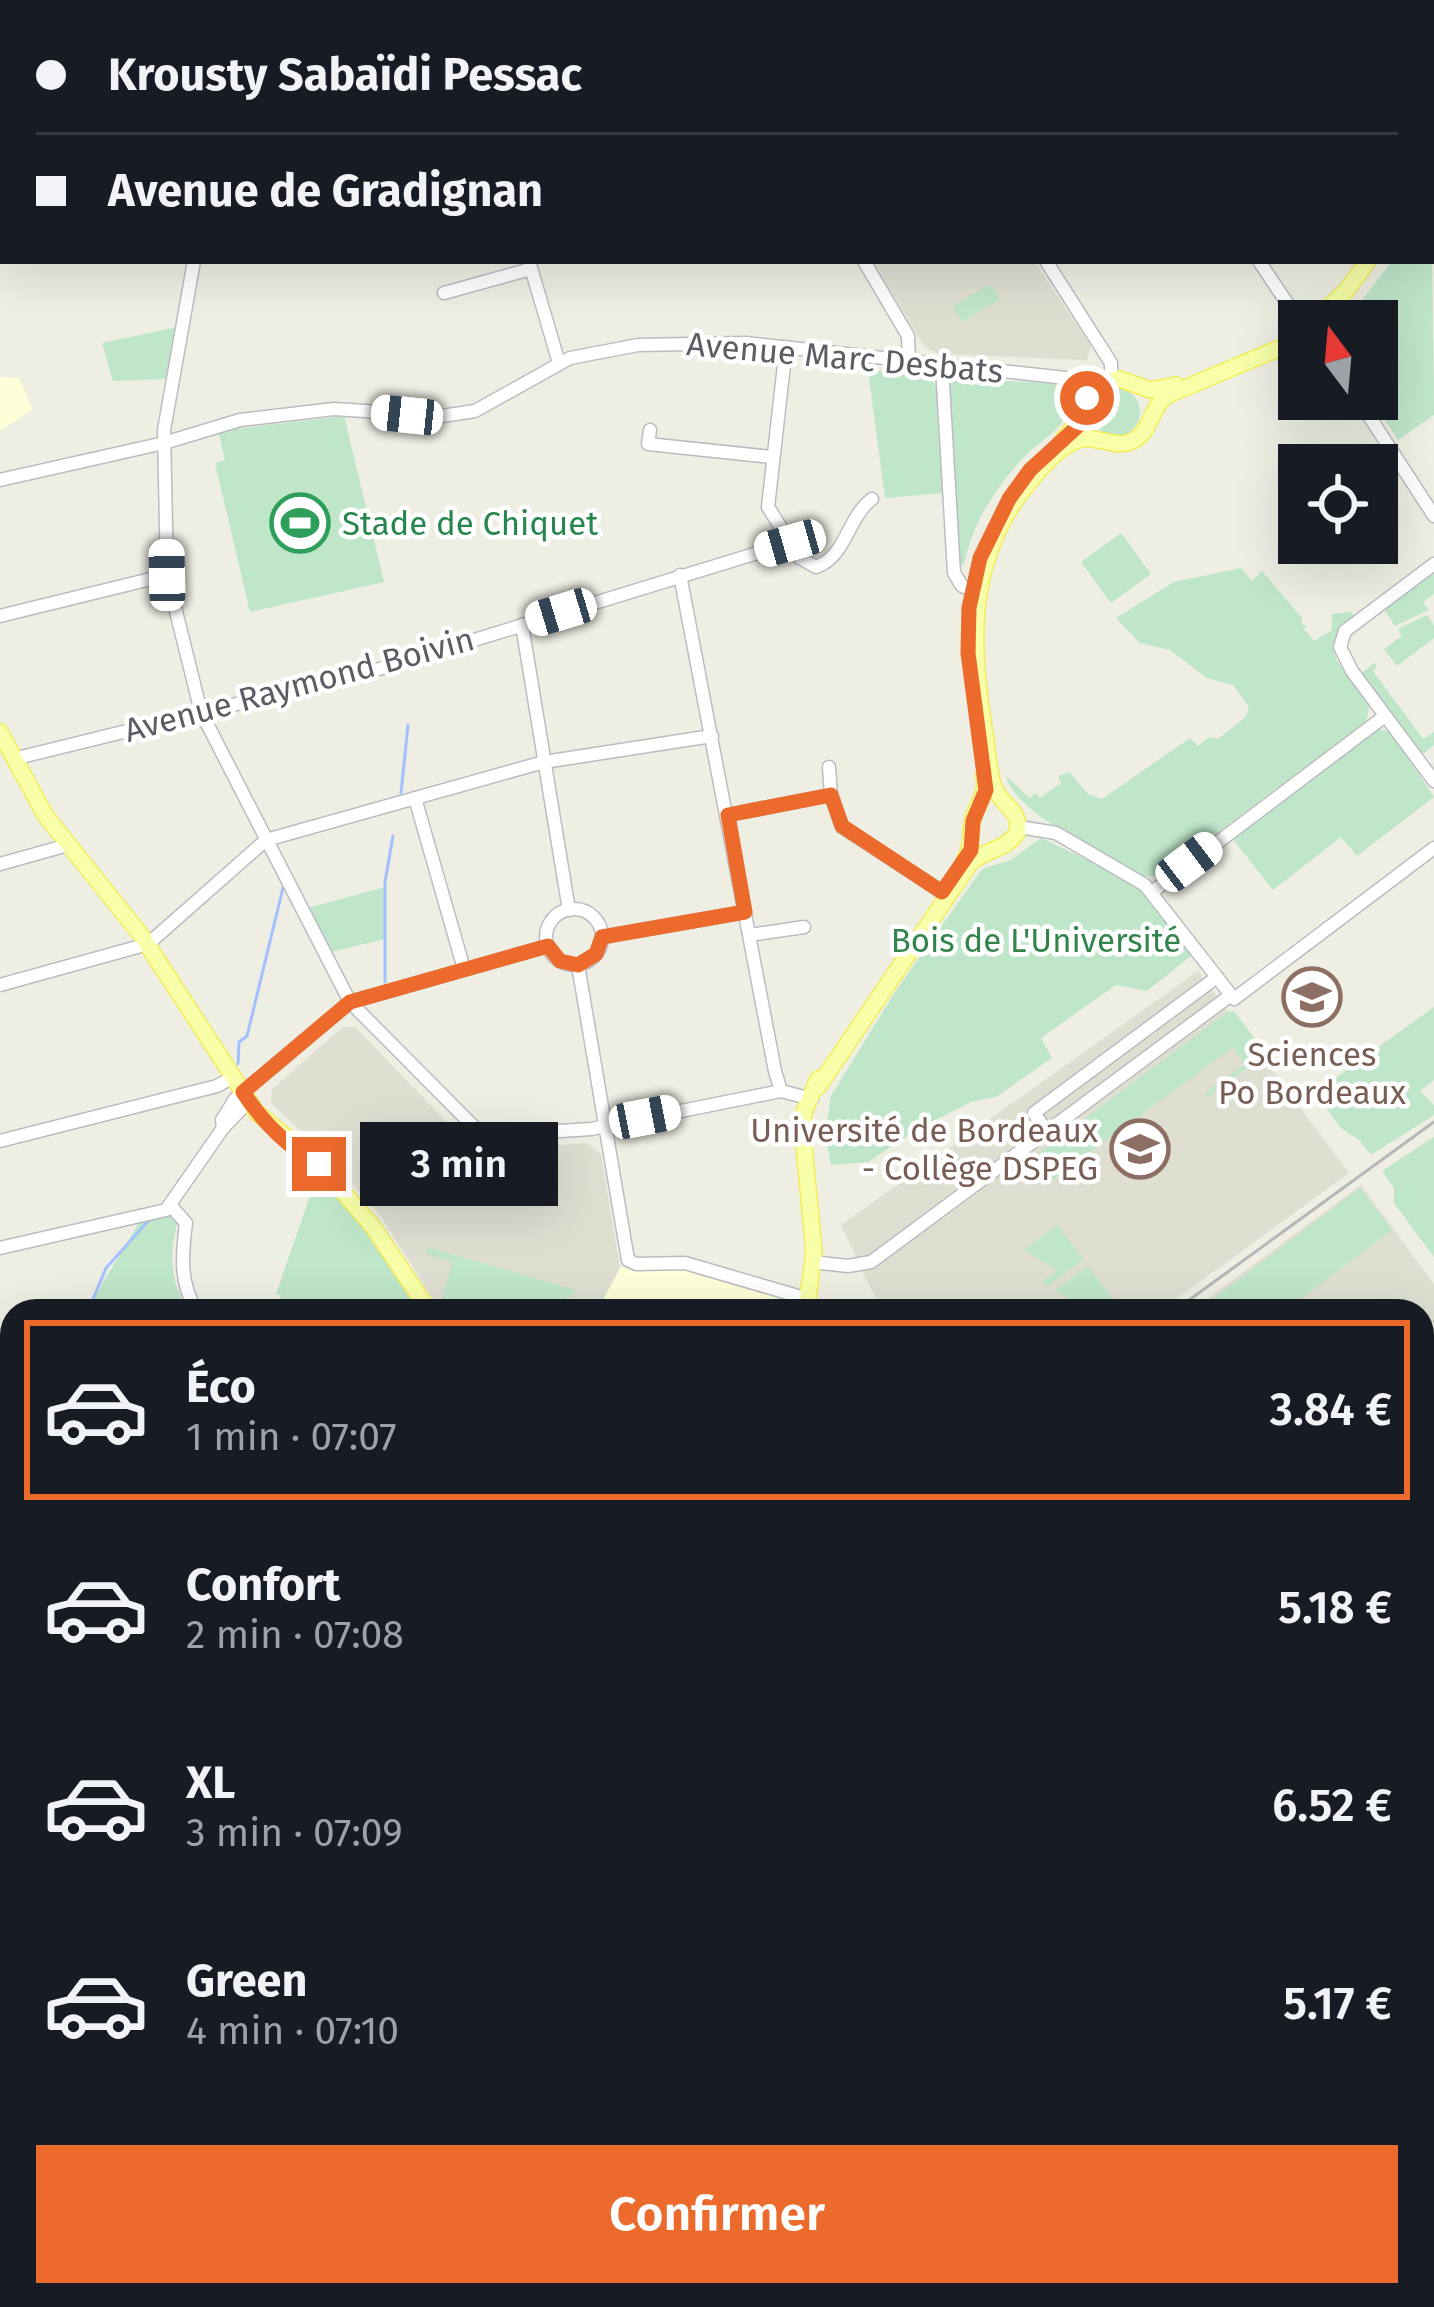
<!DOCTYPE html>
<html lang="fr">
<head>
<meta charset="utf-8">
<style>
	:root { --surface:#171b24; --page:#242831; --text:#f1f3f6; --muted:#9ea1a6; --line:#363941; --accent:#ec6a2c }
	body { margin:0; font-family:"Fira Sans",sans-serif; background:var(--page); color:var(--text); height:100vh; display:flex; flex-direction:column; font-size:45px; white-space:nowrap }
	* { box-sizing:border-box; margin:0 }
	p { font-size:39px; color:var(--muted) }
	.icon { flex:none; width:66px; height:66px; fill:none; stroke:currentColor; stroke-width:2; stroke-linecap:round; stroke-linejoin:round }
	.map { position:relative; flex:1; overflow:hidden }
	.drawer { position:absolute; left:0px; top:1299px; width:1434px; height:1008px; display:flex; flex-direction:column; background:var(--surface); border-radius:36px 36px 0 0; box-shadow:0 12px 48px #0002 }
	.drawer>* { flex:none }
	.hud { position:absolute; left:0px; top:0px; width:1434px; height:264px; box-shadow:0 12px 48px #0002; display:grid; align-content:center; height:264px; padding:0 36px; background:var(--surface) }
	.needle { width:78px; rotate:344deg }
	.controls { position:absolute; left:1278px; top:300px; display:grid; gap:24px }
	.controls a { display:grid; place-items:center; width:120px; height:120px; border-radius:0px; background:var(--surface); box-shadow:0 12px 48px #0002; font-size:60px }
	.end { position:absolute; width:54px; height:54px; margin:-27px; border:15px solid #ec6a2c; background:#fff; box-shadow:0 0 0 6px #fff }
	.from { border-radius:50% }
	.bubble { position:absolute; height:84px; border-radius:0px; background:var(--surface); box-shadow:0 12px 48px #0002; font-size:39px; font-weight:600; line-height:84px; text-align:center }
	.car { position:absolute; width:36px; height:72px; margin:-36px -18px; border-radius:15px; box-shadow:0 0 9px 3px #0007; background:linear-gradient(#fff 24%,#345 0 40%,#fff 0 76%,#345 0 86%,#fff 0) }
	.hud b { display:flex; align-items:center; gap:42px; height:114px; font-size:45px }
	.hud b+b { border-top:3px solid var(--line) }
	.hud i { width:30px; height:30px; background:var(--text) }
	ul { padding:21px 0 0; list-style:none }
	li { display:flex; align-items:center; gap:36px; height:180px; margin:0 24px 18px; padding:0 12px; border:6px solid transparent; border-radius:0px }
	li div { flex:1 }
	li b { display:block; font-size:45px }
	li em { font-style:normal; font-weight:600 }
	li.selected { border-color:var(--accent) }
	li>.icon { width:108px; height:108px; stroke-width:1.5 }
	.action { display:flex; gap:24px; margin-top:auto; padding:24px 36px }
	.action a { flex:1; height:138px; border-radius:0px; background:var(--accent); color:#fff; font-size:48px; font-weight:600; line-height:138px; text-align:center }
	.map>svg:first-child { display:block }
	.commercial { fill:#fefed8 }
	.education { fill:#deded1 }
	.green { fill:#bfe6c9 }
	.lines { fill:none; stroke-linecap:round; stroke-linejoin:round }
	.stream { stroke:#a3c0ff; stroke-width:3 }
	.minor-casing { stroke:#bbbcc2; stroke-width:15 }
	.major-casing { stroke:#f3ee57; stroke-width:18 }
	.minor { stroke:#fff; stroke-width:12 }
	.major { stroke:#f8ffa8; stroke-width:15 }
	.tram { stroke:#b6b6b7; stroke-width:3 }
	.route { stroke:#ec6a2c; stroke-width:15 }
	.labels { text-anchor:middle; stroke-width:9; stroke-linejoin:round; paint-order:stroke }
	.street-label { font-size:33px; fill:#5b5d64; stroke:#fff }
	.leisure-label { font-size:33px; fill:#27864d; stroke:#fff; text-anchor:start }
	.park-label { font-size:33px; fill:#33844b; stroke:#fff }
	.education-label { font-size:33px; fill:#785e54; stroke:#fff }
</style>
</head>
<body>
<div class="map">
<svg width="1434" height="2307" viewBox="0 0 1434 2307">
	<rect width="100%" height="100%" fill="#eeeee3"/>
	<g class="commercial">
		<path d="M0,377L19,378L33,410L0,431Z"/>
		<path d="M664,1265L685,1267L790,1297L791,1304L787,1311H597L620,1268Z"/>
	</g>
	<g class="education">
		<path d="M873,261H1034L1091,346L1087,360L938,354L924,346Z"/>
		<path d="M1198,971L1349,1173L1160,1311H886L870,1287L841,1225Z"/>
		<path d="M343,1027H355L476,1152L587,1143L601,1154L620,1268L597,1311H442L438,1307L382,1218L325,1153L271,1103L272,1089Z"/>
		<path d="M1361,1185L1434,1284V1664L1430,1674L1422,1676V1311H1191Z"/>
		<path d="M12,1813V1992L0,2009V1818Z"/>
	</g>
	<g class="green">
		<path d="M1431,159L1434,415L1398,440L1371,399H1377V321L1347,320L1392,261H1431Z"/>
		<path d="M990,284L1000,299L962,322L953,306Z"/>
		<path d="M177,327L166,379L113,381L102,343Z"/>
		<path d="M868,370L929,376L937,388L943,493L885,498Z"/>
		<path d="M956,379L1053,383L1061,387C1066,396 1070,406 1066,415C1061,430 1036,444 1025,456C997,485 971,525 964,565H959L948,387Z"/>
		<circle cx="1116" cy="412" r="24"/>
		<path d="M344,416L384,582L250,612L215,463L225,460L218,431Z"/>
		<path d="M1121,533L1151,574L1111,603L1081,562Z"/>
		<path d="M1241,568L1252,581L1262,571L1302,618V625L1307,626L1304,629L1314,641L1332,630V614L1351,612L1355,616L1340,628L1332,646L1337,661L1370,705L1366,722L1162,874L1145,877C1111,856 1014,814 1006,776L1030,798L1035,793L1040,798L1061,783L1058,776L1069,772L1088,794L1102,799L1190,738L1198,746L1209,737L1218,739L1246,717L1249,707L1233,685L1207,678L1170,650L1140,643L1116,618L1174,582Z"/>
		<path d="M1434,574V594L1423,602L1429,610L1395,626L1384,609Z"/>
		<path d="M1427,615L1434,625V638L1397,666L1384,649L1402,636L1398,629Z"/>
		<path d="M1375,663L1377,667L1373,671L1423,739L1434,732V745L1421,755L1360,674Z"/>
		<path d="M1377,729L1391,732L1434,797L1357,856L1341,837L1273,890L1232,838Z"/>
		<path d="M1041,838L1136,883L1192,955L1147,991L1116,985L1041,1038L1052,1058L996,1097L971,1102L918,1129L868,1162L831,1165L825,1134L831,1096L895,992L982,869L1011,860Z"/>
		<path d="M385,887V939L331,952L308,908Z"/>
		<path d="M1434,1007V1080L1420,1091L1434,1105V1115L1371,1155L1359,1140L1341,1128L1315,1093Z"/>
		<path d="M1234,1011L1262,1048L1260,1058L1208,1097L1205,1093L1245,1064L1233,1047L1052,1180L1043,1170L1033,1177L1023,1165L1228,1012Z"/>
		<path d="M1434,1137V1257L1394,1203V1188L1382,1171Z"/>
		<path d="M318,1173L352,1212L420,1311H290L277,1306L281,1295L276,1294Z"/>
		<path d="M1360,1188L1392,1230L1285,1311H1197Z"/>
		<path d="M168,1211L178,1220C169,1254 169,1281 189,1311H86L143,1216Z"/>
		<path d="M1057,1225L1083,1259L1048,1286L1042,1282L1057,1270L1024,1250Z"/>
		<path d="M428,1247L575,1290L573,1298L566,1296L562,1311H463L440,1304L453,1262L427,1254Z"/>
		<path d="M1088,1266L1120,1309L1118,1311H1088L1055,1290Z"/>
		<path d="M12,1443V1652L0,1629V1448Z"/>
		<path d="M0,1630L12,1657V1813L0,1818Z"/>
		<path d="M1427,1730L1434,1732V1803L1426,1809L1422,1804V1732Z"/>
		<path d="M1422,1937L1434,1953V2024L1422,2033Z"/>
		<path d="M1422,2267L1434,2284V2300L1425,2307H1320L1311,2295H1422Z"/>
		<path d="M457,2295H664L666,2307H461Z"/>
		<path d="M1007,2295H1147L1156,2307H1015Z"/>
		<path d="M1170,2295H1302L1311,2307H1179Z"/>
	</g>
	<g class="lines">
		<g class="stream">
			<path d="M401,793L408,725"/>
			<path d="M385,982V882L393,836"/>
			<path d="M238,1064L239,1042L247,1036L283,888"/>
			<path d="M88,1311L106,1268L149,1220"/>
			<path d="M12,1490V1526"/>
			<path d="M0,1542L12,1536"/>
			<path d="M12,1644V1649"/>
		</g>
		<defs>
			<g id="minor">
				<path d="M48,0L57,3"/>
				<path d="M204,0V3"/>
				<path d="M411,0L412,3"/>
				<path d="M708,0L710,3"/>
				<path d="M878,0L880,3"/>
				<path d="M1083,0L1085,3"/>
				<path d="M1322,0L1324,3"/>
				<path d="M92,3L95,0"/>
				<path d="M953,3L957,0"/>
				<path d="M1193,3L1198,0"/>
				<path d="M0,35L3,36"/>
				<path d="M0,132L3,122"/>
				<path d="M194,261L164,430L167,575L201,712L350,1002L483,1136L591,1129L781,1091"/>
				<path d="M529,261L559,363"/>
				<path d="M864,261L908,336L909,361"/>
				<path d="M1046,261L1111,363V379"/>
				<path d="M1259,261L1299,321"/>
				<path d="M444,293L531,269"/>
				<path d="M786,347L768,507L800,558L816,567C846,557 847,518 872,499"/>
				<path d="M942,367L954,573L962,586L972,590"/>
				<path d="M1358,399L1434,516"/>
				<path d="M650,430L648,444L772,457"/>
				<path d="M0,480L164,443L240,420L334,409L442,416L475,411L570,358L638,345L746,343L1102,382"/>
				<path d="M1434,564L1345,631L1340,647L1352,671L1434,781"/>
				<path d="M680,575L775,1071L781,1091L812,1099"/>
				<path d="M0,616L167,575"/>
				<path d="M522,625L569,910"/>
				<path d="M13,759L383,668L790,543"/>
				<path d="M829,767L831,795L842,827L942,892"/>
				<path d="M415,798L464,969"/>
				<path d="M727,815L831,795"/>
				<path d="M1019,827L1056,833L1145,885L1234,999L1434,848"/>
				<path d="M0,864L68,845"/>
				<path d="M1152,892L1385,716"/>
				<circle cx="574" cy="937" r="28"/>
				<path d="M750,935L804,927"/>
				<path d="M602,937L745,912"/>
				<path d="M578,965L628,1260L636,1264L685,1263L808,1299"/>
				<path d="M0,985L148,944L266,840L544,762L712,736"/>
				<path d="M223,1128L222,1120L235,1099L350,1002L548,946"/>
				<path d="M1047,1132L1034,1113L1217,977"/>
				<path d="M0,1141L217,1086L233,1077"/>
				<path d="M171,1206L186,1223C182,1254 179,1283 197,1311"/>
				<path d="M0,1248L166,1210L223,1128L244,1106L243,1092"/>
				<path d="M821,1263L848,1266L871,1262L1231,995"/>
				<path d="M0,1338L12,1396L0,1405"/>
				<path d="M1422,1437L1434,1428"/>
				<path d="M1422,1469L1434,1460"/>
				<path d="M1422,1685L1434,1686"/>
				<path d="M1422,1722L1434,1721"/>
				<path d="M3,2208L12,2232"/>
				<path d="M36,2295L41,2307"/>
				<path d="M300,2295L305,2307"/>
				<path d="M673,2295L675,2307"/>
				<path d="M859,2295L868,2307"/>
				<path d="M336,2307L365,2295"/>
				<path d="M727,2307L743,2295"/>
			</g>
			<g id="major">
				<path d="M1431,22L1434,15"/>
				<path d="M1314,321L1346,291L1368,261"/>
				<path d="M1085,418L1087,398L1102,382L1120,379L1150,390L1176,385"/>
				<path d="M1063,440L1084,413"/>
				<path d="M0,732L45,815L141,935L256,1112L319,1164"/>
				<path d="M962,865C975,844 968,835 974,815C980,799 987,794 984,775"/>
				<path d="M818,1087L970,863C985,849 1006,850 1017,833C1022,809 1002,807 994,787C989,773 988,756 986,741C971,650 964,563 1026,486C1039,470 1055,451 1073,442C1094,430 1115,453 1136,439C1152,428 1151,406 1168,395L1299,340"/>
				<path d="M315,1159L373,1227L429,1311"/>
				<path d="M808,1299L814,1251L802,1126L804,1112L818,1079"/>
				<path d="M0,2113L12,2110"/>
			</g>
		</defs>
		<use href="#minor" class="minor-casing"/>
		<use href="#major" class="major-casing"/>
		<use href="#minor" class="minor"/>
		<use href="#major" class="major"/>
		<g class="tram">
			<path d="M1174,1311L1434,1122"/>
			<path d="M0,2122L12,2120"/>
		</g>
	</g>
	<g class="lines">
		<path class="route" d="M319,1164C290,1150 260,1119 243,1092L350,1002L548,946L560,961L578,965L596,954L602,937L745,912L728,815L831,795L842,826L942,892L971,850L973,821L986,790L968,653L969,608L980,558L1009,499L1030,470L1079,425L1087,398"/>
	</g>
	<defs>
		<symbol id="stadium-ring" viewBox="-11 -11 22 22"><circle r="9.5" fill="#fff" stroke="#2e9e5b" stroke-width="1.5"/><path d="M0-5a6.5 5 0 1 0 0 10a6.5 5 0 1 0 0-10ZM-3.5-1.8h7v3.6h-7Z" fill="#2e9e5b"/></symbol>
		<symbol id="university-ring" viewBox="-11 -11 22 22"><circle r="9.5" fill="#fff" stroke="#8d6e63" stroke-width="1.5"/><path d="M0-5L7-2L0 1L-7-2ZM-4 1L0 2.5L4 1V4Q0 6-4 4Z" fill="#8d6e63"/></symbol>
	</defs>
	<g fill-rule="evenodd">
		<use href="#stadium-ring" x="267" y="490" width="66" height="66"/>
		<use href="#university-ring" x="1279" y="964" width="66" height="66"/>
		<use href="#university-ring" x="1107" y="1116" width="66" height="66"/>
	</g>
	<g class="labels">
		<g class="street-label">
			<text transform="translate(845 357) rotate(5)" y="12">Avenue Marc Desbats</text>
			<text transform="translate(299 684) rotate(-15)" y="12">Avenue Raymond Boivin</text>
		</g>
		<g class="leisure-label">
			<text x="342" y="535">Stade de Chiquet</text>
		</g>
		<g class="park-label">
			<text x="1036" y="952">Bois de L'Université</text>
		</g>
		<g class="education-label">
			<text x="1312" y="1066">Sciences<tspan x="1312" dy="38">Po Bordeaux</tspan></text>
			<text x="1098" y="1142" text-anchor="end">Université de Bordeaux<tspan x="1098" dy="38">- Collège DSPEG</tspan></text>
		</g>
	</g>
</svg>
<div class="controls">
<a><svg class="needle" viewBox="-14 -14 28 28"><path d="M0-13l5 13h-10z" fill="#e53935"/><path d="M0 13l5-13h-10z" fill="#9ea1a6"/></svg></a>
<a><svg class="icon" aria-label="locate" viewBox="0 0 24 24"><circle cx="12" cy="12" r="6"/><path d="M12 2v4M12 18v4M2 12h4M18 12h4"/></svg></a>
</div>
<i class="end from" style="left:1087px;top:398px"></i>
<i class="end" style="left:319px;top:1164px"></i>
<div class="bubble" style="left:360px;top:1122px;width:198px">3 min</div>
<i class="car" style="left:407px;top:415px;rotate:276deg"></i>
<i class="car" style="left:790px;top:543px;rotate:254deg"></i>
<i class="car" style="left:167px;top:575px;rotate:359deg"></i>
<i class="car" style="left:561px;top:612px;rotate:253deg"></i>
<i class="car" style="left:1189px;top:862px;rotate:53deg"></i>
<i class="car" style="left:645px;top:1117px;rotate:79deg"></i>
<div class="hud">
<b><i class="from"></i>Krousty Sabaïdi Pessac</b>
<b><i></i>Avenue de Gradignan</b>
</div>
<section class="drawer">
<ul>
<li class="selected"><svg class="icon" aria-label="car" viewBox="0 0 24 24"><path d="M5 17H2v-5l4-1 3-4h7l3 4 3 1v5h-3M9 17h6M6 11h13"/><circle cx="7" cy="17" r="2"/><circle cx="17" cy="17" r="2"/></svg><div><b>Éco</b><p>1 min · 07:07</p></div><em>3.84 €</em></li>
<li><svg class="icon" aria-label="car" viewBox="0 0 24 24"><path d="M5 17H2v-5l4-1 3-4h7l3 4 3 1v5h-3M9 17h6M6 11h13"/><circle cx="7" cy="17" r="2"/><circle cx="17" cy="17" r="2"/></svg><div><b>Confort</b><p>2 min · 07:08</p></div><em>5.18 €</em></li>
<li><svg class="icon" aria-label="car" viewBox="0 0 24 24"><path d="M5 17H2v-5l4-1 3-4h7l3 4 3 1v5h-3M9 17h6M6 11h13"/><circle cx="7" cy="17" r="2"/><circle cx="17" cy="17" r="2"/></svg><div><b>XL</b><p>3 min · 07:09</p></div><em>6.52 €</em></li>
<li><svg class="icon" aria-label="car" viewBox="0 0 24 24"><path d="M5 17H2v-5l4-1 3-4h7l3 4 3 1v5h-3M9 17h6M6 11h13"/><circle cx="7" cy="17" r="2"/><circle cx="17" cy="17" r="2"/></svg><div><b>Green</b><p>4 min · 07:10</p></div><em>5.17 €</em></li>
</ul>
<div class="action"><a>Confirmer</a></div>
</section>
</div>
</body>
</html>
